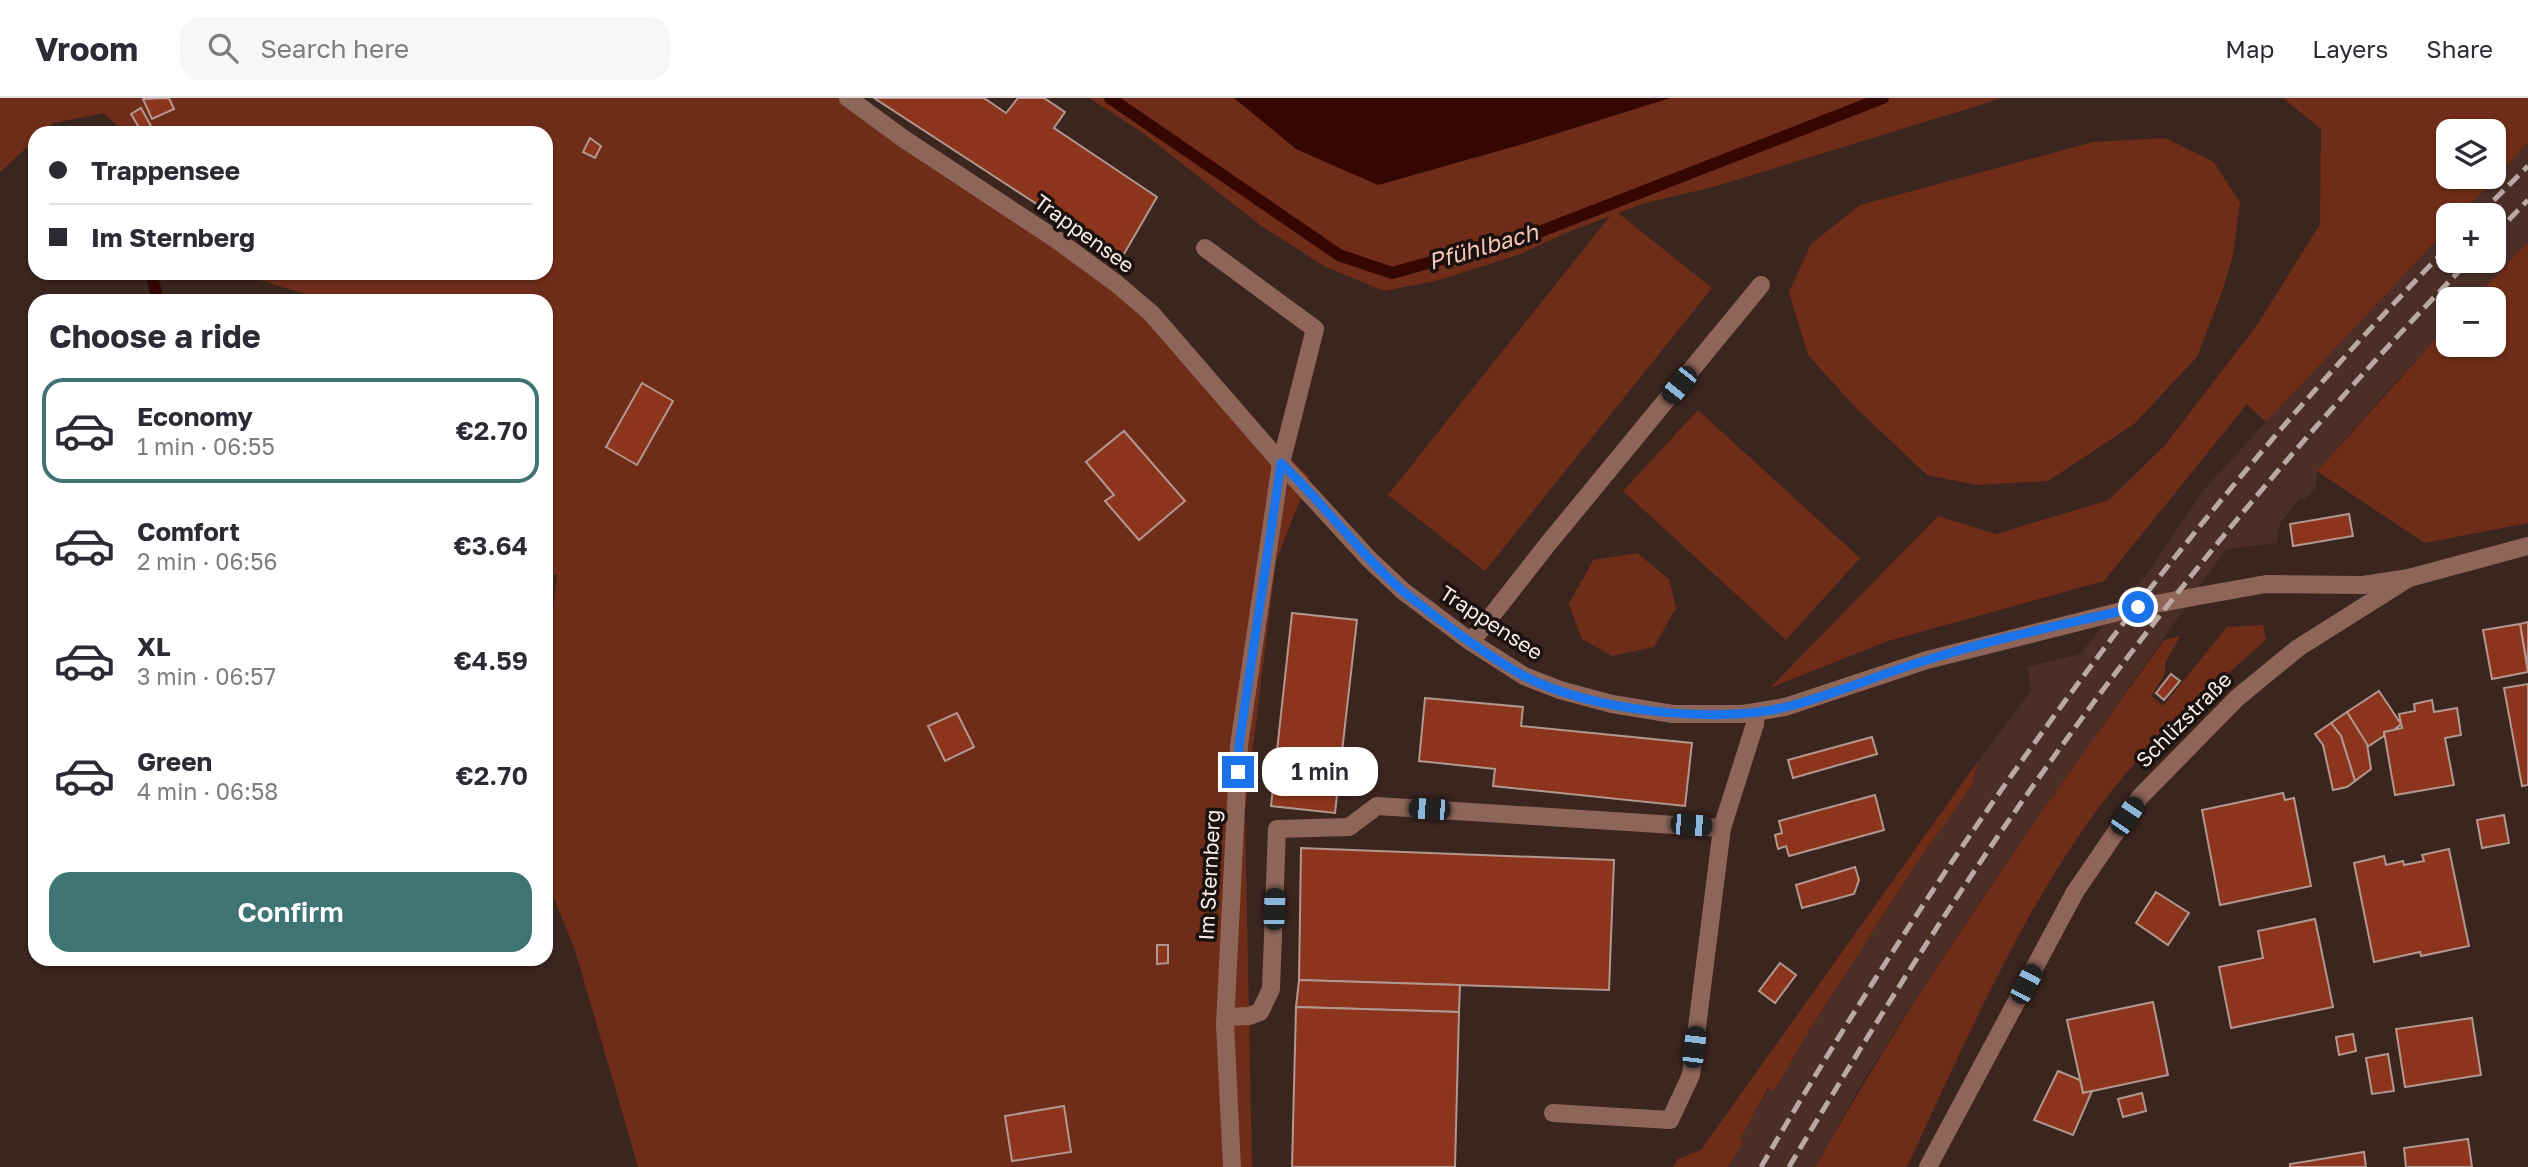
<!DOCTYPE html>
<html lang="en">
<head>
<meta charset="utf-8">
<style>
	:root { --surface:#fff; --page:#f7f7f7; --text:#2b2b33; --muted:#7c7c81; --line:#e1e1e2; --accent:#3e7473 }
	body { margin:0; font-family:"Golos Text",sans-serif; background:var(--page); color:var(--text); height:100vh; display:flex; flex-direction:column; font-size:26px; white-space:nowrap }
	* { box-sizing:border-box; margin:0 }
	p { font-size:23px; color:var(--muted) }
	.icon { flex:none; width:38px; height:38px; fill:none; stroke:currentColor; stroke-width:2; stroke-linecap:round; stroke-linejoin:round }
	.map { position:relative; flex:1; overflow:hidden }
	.details { position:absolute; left:28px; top:196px; width:525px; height:672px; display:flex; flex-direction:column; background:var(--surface); border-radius:21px; box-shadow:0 2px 5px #0004 }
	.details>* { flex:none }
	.top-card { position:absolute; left:28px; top:28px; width:525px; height:154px; border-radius:21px; box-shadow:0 2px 5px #0004; display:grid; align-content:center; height:154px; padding:0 21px; background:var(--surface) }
	.tools { position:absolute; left:2436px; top:21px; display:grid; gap:14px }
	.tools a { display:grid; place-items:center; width:70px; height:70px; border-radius:14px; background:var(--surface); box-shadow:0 2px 5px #0004; font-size:35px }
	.end { position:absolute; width:32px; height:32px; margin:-16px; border:9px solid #1a73e8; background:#fff; box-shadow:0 0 0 4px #fff }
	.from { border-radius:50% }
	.bubble { position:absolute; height:49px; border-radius:21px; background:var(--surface); box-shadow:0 2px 5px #0004; font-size:23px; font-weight:600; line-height:49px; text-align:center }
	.car { position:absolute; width:21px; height:42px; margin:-21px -10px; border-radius:9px; box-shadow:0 0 5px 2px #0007; background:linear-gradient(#222 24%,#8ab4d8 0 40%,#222 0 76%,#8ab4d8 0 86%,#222 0) }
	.top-card b { display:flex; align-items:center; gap:24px; height:66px; font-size:26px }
	.top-card b+b { border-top:2px solid var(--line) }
	.top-card i { width:18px; height:18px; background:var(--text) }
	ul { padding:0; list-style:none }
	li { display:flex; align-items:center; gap:21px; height:105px; margin:0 14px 10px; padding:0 7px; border:4px solid transparent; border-radius:21px }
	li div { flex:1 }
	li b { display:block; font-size:26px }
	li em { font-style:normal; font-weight:600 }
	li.current { border-color:var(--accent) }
	li>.icon { width:63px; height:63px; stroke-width:1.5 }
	h2 { padding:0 21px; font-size:32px; line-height:84px }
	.button { display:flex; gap:14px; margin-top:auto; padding:14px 21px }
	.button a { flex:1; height:80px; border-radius:21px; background:var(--accent); color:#fff; font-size:28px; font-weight:600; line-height:80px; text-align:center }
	header { display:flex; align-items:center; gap:42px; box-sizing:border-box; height:98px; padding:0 35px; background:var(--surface); border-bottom:2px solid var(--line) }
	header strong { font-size:33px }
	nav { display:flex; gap:38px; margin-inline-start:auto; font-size:24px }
	.search { width:490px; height:63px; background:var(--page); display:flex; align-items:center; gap:18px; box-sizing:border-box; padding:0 24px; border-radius:21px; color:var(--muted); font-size:26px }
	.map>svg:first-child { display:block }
	.built { fill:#4b2f27 }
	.green { fill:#6f2c19; fill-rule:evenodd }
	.water { fill:#350700 }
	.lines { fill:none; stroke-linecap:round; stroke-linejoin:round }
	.stream { stroke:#350700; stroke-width:12 }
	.building { fill:#8d351c; stroke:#b29790; stroke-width:2 }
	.lane { stroke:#8e6559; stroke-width:18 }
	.street { stroke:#8e6559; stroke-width:18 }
	.rail { stroke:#b9a8a3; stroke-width:5; stroke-dasharray:14 7; stroke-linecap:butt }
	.route { stroke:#1a73e8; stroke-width:9 }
	.labels { text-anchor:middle; stroke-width:7; stroke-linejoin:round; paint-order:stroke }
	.street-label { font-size:21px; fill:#faebe7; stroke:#1b110f }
	.water-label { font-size:23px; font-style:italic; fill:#f8c4b6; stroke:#1b110f }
</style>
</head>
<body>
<header>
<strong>Vroom</strong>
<div class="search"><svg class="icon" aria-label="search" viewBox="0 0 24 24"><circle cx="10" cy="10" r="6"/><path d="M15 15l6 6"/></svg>Search here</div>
<nav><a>Map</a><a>Layers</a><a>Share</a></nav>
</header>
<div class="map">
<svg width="2528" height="1069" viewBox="0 0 2528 1069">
	<rect width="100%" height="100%" fill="#3b251f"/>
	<path class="built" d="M2528,45V144L2483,192L2484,194L2477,201H2448V231L2444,236L2442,235L2387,293L2317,373L2316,389L2304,402L2302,399L2280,425L2276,445L2226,451L1984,797L1864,981L1815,1069H1728L1743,1044L1739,1041L1769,990L1774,993L1804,941L1912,772L1972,687L1978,663L2031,593L2027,569L2080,556L2151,470L2203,393L2328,256L2448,130V163H2494V117H2460Z"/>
	<g class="green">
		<path d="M0,0H849L1103,176L1309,379L1276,463L1245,714L1252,1069H638L575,852L546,781V577L557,477L546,475V203H328L237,175H546V35H124L104,15L54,25L43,35H35V42L0,74Z"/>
		<path d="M1089,0H1235L1378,87L1526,45L1670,0H2003L1713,89L1645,105L1618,115L1712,190L1485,473L1388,397L1610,118L1566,135L1521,156L1436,183L1384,193L1324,168L1260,127L1143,35Z"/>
		<path d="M2283,0H2528V45L2460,117H2448V130L2266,324L2247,306L2104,483L1888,543L1770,590L1938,418L1996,436L2109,402L2166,346L2257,227L2320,126L2321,31ZM2448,33H2494V79H2448Z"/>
		<path d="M2165,40L2214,64L2240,105L2233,157L2223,191L2197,259L2134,326L2048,383L1976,387L1927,377L1856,310L1808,257L1789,194L1811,146L1860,107L2093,44Z"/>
		<path d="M2528,144V425L2425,445L2317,373L2442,234L2444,236L2448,231V247H2494V201H2477L2484,194L2482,192Z"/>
		<path d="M1698,312L1860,460L1786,542L1623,393Z"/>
		<path d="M1637,455L1669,481L1676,510L1654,549L1612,558L1582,541L1569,506L1593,462Z"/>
		<path d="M2263,527L2266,542C2219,584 2168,626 2127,674C2033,785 1968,938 1907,1069H1815C1919,885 2041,713 2164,542L2180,538L2165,565V576L2151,598L2163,608L2227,529Z"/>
		<path d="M1978,663L1972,687L1912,772L1804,941L1774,993L1768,990L1740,1041L1743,1044L1728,1069H1673L1678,1061L1701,1052Z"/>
	</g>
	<path class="water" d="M1234,0H1670L1526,45L1378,87L1296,51Z"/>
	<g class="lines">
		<g class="stream">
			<path d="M1110,0L1339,157L1392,175L1539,134L1883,0"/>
			<path d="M151,175L158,203"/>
		</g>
	</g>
	<g class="building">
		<path d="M169,0L174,11L152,21L143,1Z"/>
		<path d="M874,0H984L1006,15L1018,0H1044L1065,14L1054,30L1157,99L1121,161Z"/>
		<path d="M141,10L151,28L141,33L131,16Z"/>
		<path d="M590,40L601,48L595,60L583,54Z"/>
		<path d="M642,285L673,303L637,367L606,349Z"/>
		<path d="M1124,333L1185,403L1139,442L1105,403L1114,397L1086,364Z"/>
		<path d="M2349,416L2353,438L2293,448L2290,426Z"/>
		<path d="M1292,515L1357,522L1335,715L1271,708Z"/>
		<path d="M2528,524V572L2520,526Z"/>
		<path d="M2520,526L2528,574L2492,581L2483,532Z"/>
		<path d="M2171,576L2180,583L2164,602L2156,595Z"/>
		<path d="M2528,586V687L2522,688L2504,590Z"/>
		<path d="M2379,593L2401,626L2393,633L2384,634V638L2367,649L2347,614Z"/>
		<path d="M1425,600L1523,609L1521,628L1692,645L1685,708L1493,688L1495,671L1419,663Z"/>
		<path d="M2432,602L2434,614L2457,610L2461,637L2445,640L2454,687L2395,697L2384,634L2402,630L2399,616L2415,613L2414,606Z"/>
		<path d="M2347,614L2367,646L2371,671L2355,683L2341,638L2331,625Z"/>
		<path d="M957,615L974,649L945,663L928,628Z"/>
		<path d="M2331,625L2341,638L2355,683L2347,689L2333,692L2323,647L2315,636Z"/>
		<path d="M1872,639L1877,656L1793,680L1788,662Z"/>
		<path d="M2283,695L2285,702L2294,700L2311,788L2220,807L2202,712Z"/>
		<path d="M1875,697L1884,732L1789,758L1786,748L1778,751L1775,737L1782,735L1779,723Z"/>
		<path d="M2504,717L2509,745L2482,750L2477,722Z"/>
		<path d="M1301,750L1614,762L1609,892L1299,882Z"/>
		<path d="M2449,751L2469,848L2421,858L2420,854L2374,864L2354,765L2384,758L2386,767L2403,763L2404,767L2424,763L2422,757Z"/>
		<path d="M1855,769L1859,782L1854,796L1802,810L1796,787Z"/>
		<path d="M2156,794L2189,815L2168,847L2136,825Z"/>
		<path d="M2315,821L2333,909L2231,930L2219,869L2263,860L2258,833Z"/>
		<path d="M1157,847H1168V865L1157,866Z"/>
		<path d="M1780,865L1796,877L1775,905L1759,893Z"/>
		<path d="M1299,882L1460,887L1459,914L1296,909Z"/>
		<path d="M2153,904L2168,977L2083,995L2067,922Z"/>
		<path d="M1296,909L1459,914L1455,1069H1292Z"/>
		<path d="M2472,920L2481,977L2405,989L2396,931Z"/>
		<path d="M2353,936L2356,953L2339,957L2336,939Z"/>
		<path d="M2388,956L2394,993L2372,996L2366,960Z"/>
		<path d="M2058,973L2080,982L2083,995L2092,993L2073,1037L2034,1022Z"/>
		<path d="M2142,995L2146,1013L2123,1019L2118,1001Z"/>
		<path d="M1064,1008L1071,1054L1012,1063L1005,1018Z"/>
		<path d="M2468,1041L2472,1069H2406L2404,1050Z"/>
		<path d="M2364,1054L2366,1069H2290V1066Z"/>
	</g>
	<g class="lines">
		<g class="lane">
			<path d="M1205,150L1315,231L1281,365"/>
			<path d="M1471,544L1547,447L1761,187"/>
			<path d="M1226,919L1249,918L1260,914L1271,891L1277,731L1349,729L1377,708L1722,730"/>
			<path d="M1553,1015L1670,1022L1691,977L1722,730L1755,626L1756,614"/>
		</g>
		<g class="street">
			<path d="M848,0L904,41L1057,142L1117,186L1151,215L1281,365L1369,461L1403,493L1471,544L1524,578L1560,592L1612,606L1673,616H1743L1785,609L1927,562L2138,509L2266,486L2363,487L2409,480"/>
			<path d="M1232,1069L1225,927L1239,647L1281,365"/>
			<path d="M1928,1069L2075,794L2140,699L2237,600L2298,550L2409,480L2528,448"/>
		</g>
		<g class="rail">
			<path d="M2479,117L2528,68"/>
			<path d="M2494,137L2528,102"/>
			<path d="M1761,1069C1952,740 2182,421 2448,149"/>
			<path d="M1789,1069C1849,968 1911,867 1977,769C2122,554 2288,349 2469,163"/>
		</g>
	</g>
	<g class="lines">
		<path class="route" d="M1238,674L1239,647L1281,365C1297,381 1313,397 1328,415C1353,442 1376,471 1405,495C1442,524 1481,554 1522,577C1586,612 1716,627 1786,609C1834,597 1880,576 1927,562C1996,540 2067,526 2138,509"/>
	</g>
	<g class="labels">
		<g class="street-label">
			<text transform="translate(1084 136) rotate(36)" y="7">Trappensee</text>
			<text transform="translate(1491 525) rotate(33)" y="7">Trappensee</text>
			<text transform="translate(2184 622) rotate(-45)" y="7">Schlizstraße</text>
			<text transform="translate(1210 777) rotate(-87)" y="7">Im Sternberg</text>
		</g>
		<g class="water-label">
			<text transform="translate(1483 149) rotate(-16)" y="8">Pfühlbach</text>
		</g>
	</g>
</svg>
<div class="tools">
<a><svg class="icon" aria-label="layers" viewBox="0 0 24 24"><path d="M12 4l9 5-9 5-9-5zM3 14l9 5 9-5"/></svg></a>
<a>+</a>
<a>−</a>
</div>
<i class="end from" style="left:2138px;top:509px"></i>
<i class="end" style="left:1238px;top:674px"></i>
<div class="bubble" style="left:1262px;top:649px;width:116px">1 min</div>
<i class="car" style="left:1679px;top:287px;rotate:219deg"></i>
<i class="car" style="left:1429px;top:711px;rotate:273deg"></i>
<i class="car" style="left:2127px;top:718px;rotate:34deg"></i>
<i class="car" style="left:1691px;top:727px;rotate:94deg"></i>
<i class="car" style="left:1274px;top:811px;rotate:2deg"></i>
<i class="car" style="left:2026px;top:886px;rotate:28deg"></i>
<i class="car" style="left:1694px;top:949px;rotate:7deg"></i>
<div class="top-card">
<b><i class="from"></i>Trappensee</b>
<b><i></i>Im Sternberg</b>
</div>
<section class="details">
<h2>Choose a ride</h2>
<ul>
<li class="current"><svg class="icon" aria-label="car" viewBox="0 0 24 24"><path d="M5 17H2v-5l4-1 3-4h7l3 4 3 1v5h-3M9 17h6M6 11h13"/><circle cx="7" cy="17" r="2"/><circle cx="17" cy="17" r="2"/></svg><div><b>Economy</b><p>1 min · 06:55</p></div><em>€2.70</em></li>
<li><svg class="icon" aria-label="car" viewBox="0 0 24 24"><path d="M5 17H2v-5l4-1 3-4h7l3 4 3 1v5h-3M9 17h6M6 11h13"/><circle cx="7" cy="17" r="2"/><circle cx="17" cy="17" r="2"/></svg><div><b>Comfort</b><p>2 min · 06:56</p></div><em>€3.64</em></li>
<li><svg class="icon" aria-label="car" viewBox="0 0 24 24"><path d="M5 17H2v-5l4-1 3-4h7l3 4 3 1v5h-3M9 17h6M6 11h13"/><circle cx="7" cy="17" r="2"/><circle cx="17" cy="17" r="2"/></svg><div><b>XL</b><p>3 min · 06:57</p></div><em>€4.59</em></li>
<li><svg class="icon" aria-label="car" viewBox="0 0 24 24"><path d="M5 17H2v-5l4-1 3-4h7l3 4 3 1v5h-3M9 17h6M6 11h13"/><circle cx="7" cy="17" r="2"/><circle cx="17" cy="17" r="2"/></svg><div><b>Green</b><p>4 min · 06:58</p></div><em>€2.70</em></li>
</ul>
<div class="button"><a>Confirm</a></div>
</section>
</div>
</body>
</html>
